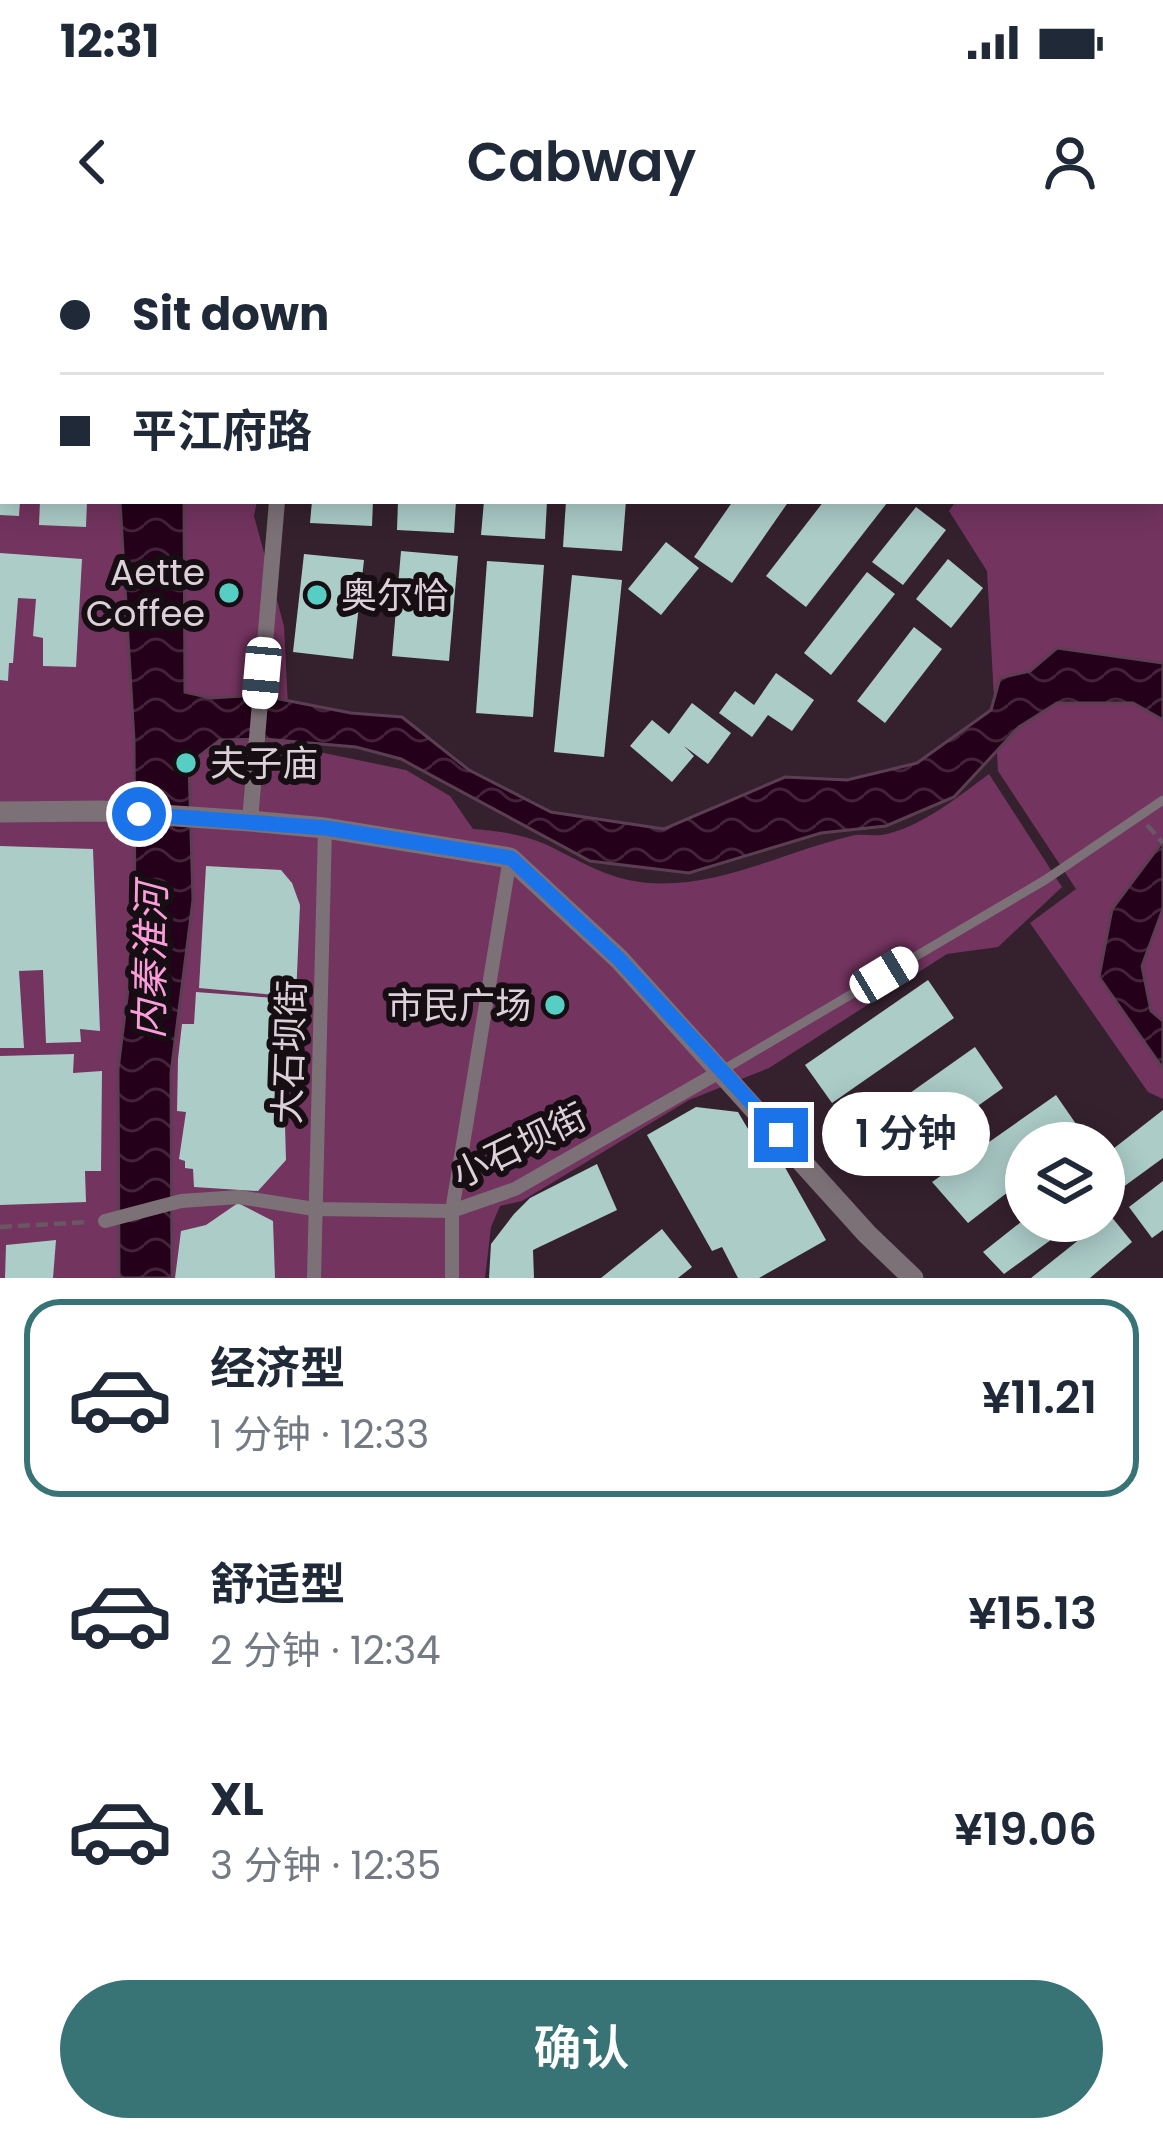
<!DOCTYPE html>
<html lang="zh">
<head>
<meta charset="utf-8">
<style>
	:root { --surface:#fff; --page:#f6f6f7; --text:#1f2937; --muted:#747a83; --line:#e0e1e3; --accent:#387376 }
	body { margin:0; font-family:Poppins,"Noto Sans SC",sans-serif; background:var(--page); color:var(--text); height:100vh; display:flex; flex-direction:column; font-size:45px; white-space:nowrap }
	* { box-sizing:border-box; margin:0 }
	p { font-size:39px; color:var(--muted) }
	.icon { flex:none; width:66px; height:66px; fill:none; stroke:currentColor; stroke-width:2; stroke-linecap:round; stroke-linejoin:round }
	.map { position:relative; height:1038px; overflow:hidden }
	.details { display:flex; flex-direction:column; background:var(--surface); flex:1 }
	.details>* { flex:none }
	.top-card { position:absolute; left:0px; top:0px; width:1164px; height:264px; box-shadow:0 6px 30px #0003; display:grid; align-content:center; height:264px; padding:0 60px; background:var(--surface) }
	.fabs { position:absolute; left:1005px; top:882px; display:grid; gap:24px }
	.fabs a { display:grid; place-items:center; width:120px; height:120px; border-radius:50%; background:var(--surface); box-shadow:0 6px 30px #0003; font-size:60px }
	.end { position:absolute; width:54px; height:54px; margin:-27px; border:15px solid #1a73e8; background:#fff; box-shadow:0 0 0 6px #fff }
	.from { border-radius:50% }
	.bubble { position:absolute; height:84px; border-radius:42px; background:var(--surface); box-shadow:0 6px 30px #0003; font-size:39px; font-weight:600; line-height:84px; text-align:center }
	.car { position:absolute; width:36px; height:72px; margin:-36px -18px; border-radius:15px; box-shadow:0 0 9px 3px #0007; background:linear-gradient(#fff 24%,#345 0 40%,#fff 0 76%,#345 0 86%,#fff 0) }
	.top-card b { display:flex; align-items:center; gap:42px; height:114px; font-size:45px }
	.top-card b+b { border-top:3px solid var(--line) }
	.top-card i { width:30px; height:30px; background:var(--text) }
	ul { padding:21px 0 0; list-style:none }
	li { display:flex; align-items:center; gap:36px; height:198px; margin:0 24px 18px; padding:0 36px; border:6px solid transparent; border-radius:36px }
	li div { flex:1 }
	li b { display:block; font-size:45px }
	li em { font-style:normal; font-weight:600 }
	li.on { border-color:var(--accent) }
	li>.icon { width:108px; height:108px; stroke-width:1.5 }
	.cta { display:flex; gap:24px; margin-top:auto; padding:24px 60px }
	.cta a { flex:1; height:138px; border-radius:72px; background:var(--accent); color:#fff; font-size:48px; font-weight:600; line-height:138px; text-align:center }
	.status { display:flex; justify-content:space-between; align-items:center; height:84px; padding:0 60px; background:var(--surface); direction:ltr }
	.status svg { height:33px; fill:currentColor }
	header { display:flex; justify-content:space-between; align-items:center; height:156px; padding:0 60px; background:var(--surface); font-size:54px; font-weight:600 }
	.map>svg:first-child { display:block }
	.park { fill:#73345f }
	.water { fill:url(#water-waves); stroke:#5c3e53; stroke-width:3 }
	.building { fill:#acccc8 }
	.lines { fill:none; stroke-linecap:round; stroke-linejoin:round }
	.path { stroke:#695863; stroke-width:4.5; stroke-dasharray:12 6; stroke-linecap:butt }
	.service { stroke:#7c7177; stroke-width:9 }
	.pedestrian { stroke:#7c7177; stroke-width:14 }
	.minor { stroke:#7c7177; stroke-width:16 }
	.tertiary { stroke:#7c7177; stroke-width:21 }
	.route { stroke:#1a73e8; stroke-width:15 }
	.poi-dot { fill:#56cec3; stroke:#160e13; stroke-width:4.5 }
	.labels { text-anchor:middle; stroke-width:12; stroke-linejoin:round; paint-order:stroke }
	.poi-label { font-size:36px; fill:#ddd0d8; stroke:#160e13; text-anchor:end }
	.street-label { font-size:36px; fill:#ddd0d8; stroke:#160e13 }
	.water-label { font-size:39px; font-style:italic; fill:#fd9cdb; stroke:#160e13 }
</style>
</head>
<body>
<div class="status"><b>12:31</b><svg viewBox="0 0 49 12"><path d="M0 12V9h3v3zM5 12V6h3v6zM10 12V3h3v9zM15 12V0h3v12zM26 1h20v11H26zM47 4h2v5h-2z"/></svg></div>
<header><svg class="icon" aria-label="back" viewBox="0 0 24 24"><path d="M15 5l-7 7 7 7"/></svg>Cabway<svg class="icon" aria-label="person" viewBox="0 0 24 24"><circle cx="12" cy="8" r="4"/><path d="M4 21q1-7 8-7t8 7"/></svg></header>
<div class="map">
<svg width="1163" height="1038" viewBox="0 0 1163 1038">
	<defs>
		<pattern id="water-waves" width="16" height="10" patternUnits="userSpaceOnUse" patternTransform="scale(3)"><rect width="16" height="10" fill="#25001a"/><path d="M0 5q4-4 8 0t8 0" fill="none" stroke="#44243b"/></pattern>
	</defs>
	<rect width="100%" height="100%" fill="#34212d"/>
	<g class="park">
		<path d="M0,0H286L3,3V261H257L254,276L284,386L290,506L406,530L450,556L473,589C498,591 522,594 545,604C573,617 597,633 628,640C704,656 779,613 851,596C862,593 875,597 887,594C924,585 959,556 989,534L1062,647L998,707L947,714L769,828L689,860L522,961L500,966L491,987L485,1038H0Z"/>
		<path d="M1142,0H1163V859L1148,852L1030,683L1076,649L998,531L987,331L949,271L956,261H1161V3H1140Z"/>
	</g>
	<g class="water">
		<path d="M120,261H184L185,452L211,458L259,455L351,473L402,477L469,530L551,572L664,589L785,537L847,540L917,523L991,470L1000,438L1030,431L1057,408L1163,423V480L1133,463H1057L1019,487L954,557L886,586L821,593L689,633L590,621L401,519L356,507L264,499L220,500L189,524L193,660L171,833L172,1038H119L118,829L135,694L134,500Z"/>
		<path d="M1163,601V669L1142,726L1151,771L1163,781V829L1099,737L1112,669Z"/>
	</g>
	<g class="building">
		<path d="M0,261H20L19,276L0,275Z"/>
		<path d="M40,261H87L86,287L39,285Z"/>
		<path d="M312,261H373L372,286L310,283Z"/>
		<path d="M398,261H456L454,293L397,290Z"/>
		<path d="M484,261H547L545,299L481,295Z"/>
		<path d="M566,261H626L622,311L563,307Z"/>
		<path d="M733,261H789L732,343L694,317Z"/>
		<path d="M824,261L887,263L806,367L766,336Z"/>
		<path d="M916,267L946,290L903,345L872,322Z"/>
		<path d="M666,302L699,328L661,375L628,349Z"/>
		<path d="M401,311L458,316L449,421L392,416Z"/>
		<path d="M0,313L82,319L76,427L43,426V398L33,396L36,359L18,358L13,423H9L8,441L0,440Z"/>
		<path d="M304,314L364,320L353,419L293,412Z"/>
		<path d="M948,319L983,348L951,388L916,359Z"/>
		<path d="M487,321L544,325L533,477L476,473Z"/>
		<path d="M867,332L895,354L831,435L804,413Z"/>
		<path d="M572,335L622,340L604,517L554,512Z"/>
		<path d="M914,387L942,409L885,483L857,461Z"/>
		<path d="M776,433L814,460L792,491L768,475L752,497L719,473L735,451L754,465Z"/>
		<path d="M692,463L731,493L708,524L684,506L694,516L672,542L630,506L652,480L669,494Z"/>
		<path d="M0,606L93,609L100,791L80,789L81,802L46,803L43,730L19,731L24,808H0Z"/>
		<path d="M206,626L281,630L292,643L300,665L296,757L199,748Z"/>
		<path d="M928,740L954,778L832,863L805,825Z"/>
		<path d="M196,752L288,759L283,815L286,920L258,951L194,947L193,929L185,928V921L179,919L186,872L177,871L178,819L182,784H194Z"/>
		<path d="M975,807L1003,848L888,930L859,889Z"/>
		<path d="M74,814L73,833L102,831L101,931H85L86,962L0,965V816Z"/>
		<path d="M1056,855L1083,894L1071,903H1026V938L968,983L932,942Z"/>
		<path d="M696,867L738,872L767,921L778,915L826,1000L759,1038H738L722,1007L712,1011L647,895Z"/>
		<path d="M1163,870V918L1104,961V916Z"/>
		<path d="M597,924L617,970L533,1010L534,1038H489L491,1004L514,974L530,958Z"/>
		<path d="M1163,941V990L1152,998L1129,967Z"/>
		<path d="M238,963L273,981L275,1038H175L181,991L206,985Z"/>
		<path d="M1110,975L1132,1002L1090,1038H1031Z"/>
		<path d="M1026,978V981H1077L1004,1034L983,1012Z"/>
		<path d="M662,989L692,1027L678,1038H601Z"/>
		<path d="M56,1000L53,1038H5L6,1005Z"/>
	</g>
	<g class="lines">
		<g class="path">
			<path d="M1147,585L1163,603"/>
			<path d="M0,987L88,982"/>
		</g>
		<g class="service">
			<path d="M1161,116H1163"/>
			<path d="M723,830L1045,640L1163,560"/>
		</g>
		<g class="pedestrian">
			<path d="M105,981L181,961L239,957L314,969L452,971L515,949L723,830"/>
			<path d="M314,1038L325,588"/>
			<path d="M452,1038V971L510,618"/>
		</g>
		<g class="minor">
			<path d="M878,0L885,3"/>
			<path d="M300,3V0"/>
			<path d="M250,581L277,261"/>
		</g>
		<path class="tertiary" d="M0,572L102,571L250,581L325,588L510,618L619,719L867,994L913,1038"/>
	</g>
	<g class="lines">
		<path class="route" d="M139,574L326,588L511,618L619,719L781,895"/>
	</g>
	<g class="poi-dot">
		<circle cx="229" cy="353" r="12"/>
		<circle cx="317" cy="355" r="12"/>
		<circle cx="186" cy="523" r="12"/>
		<circle cx="555" cy="765" r="12"/>
	</g>
	<g class="labels">
		<g class="poi-label">
			<text x="205" y="345">Aette<tspan x="205" dy="41">Coffee</tspan></text>
			<text x="341" y="368" text-anchor="start">奥尔恰</text>
			<text x="210" y="536" text-anchor="start">夫子庙</text>
			<text x="531" y="778">市民广场</text>
		</g>
		<g class="street-label">
			<text transform="translate(289 812) rotate(-88)" y="13">大石坝街</text>
			<text transform="translate(519 905) rotate(-26)" y="13">小石坝街</text>
		</g>
		<g class="water-label">
			<text transform="translate(150 721) rotate(-89)" y="14">内秦淮河</text>
		</g>
	</g>
</svg>
<div class="fabs">
<a><svg class="icon" aria-label="layers" viewBox="0 0 24 24"><path d="M12 4l9 5-9 5-9-5zM3 14l9 5 9-5"/></svg></a>
</div>
<i class="end from" style="left:139px;top:574px"></i>
<i class="end" style="left:781px;top:895px"></i>
<div class="bubble" style="left:822px;top:852px;width:168px">1 分钟</div>
<i class="car" style="left:262px;top:433px;rotate:185deg"></i>
<i class="car" style="left:884px;top:735px;rotate:59deg"></i>
<div class="top-card">
<b><i class="from"></i>Sit down</b>
<b><i></i>平江府路</b>
</div>
</div>
<section class="details">
<ul>
<li class="on"><svg class="icon" aria-label="car" viewBox="0 0 24 24"><path d="M5 17H2v-5l4-1 3-4h7l3 4 3 1v5h-3M9 17h6M6 11h13"/><circle cx="7" cy="17" r="2"/><circle cx="17" cy="17" r="2"/></svg><div><b>经济型</b><p>1 分钟 · 12:33</p></div><em>¥11.21</em></li>
<li><svg class="icon" aria-label="car" viewBox="0 0 24 24"><path d="M5 17H2v-5l4-1 3-4h7l3 4 3 1v5h-3M9 17h6M6 11h13"/><circle cx="7" cy="17" r="2"/><circle cx="17" cy="17" r="2"/></svg><div><b>舒适型</b><p>2 分钟 · 12:34</p></div><em>¥15.13</em></li>
<li><svg class="icon" aria-label="car" viewBox="0 0 24 24"><path d="M5 17H2v-5l4-1 3-4h7l3 4 3 1v5h-3M9 17h6M6 11h13"/><circle cx="7" cy="17" r="2"/><circle cx="17" cy="17" r="2"/></svg><div><b>XL</b><p>3 分钟 · 12:35</p></div><em>¥19.06</em></li>
</ul>
<div class="cta"><a>确认</a></div>
</section>
</body>
</html>
